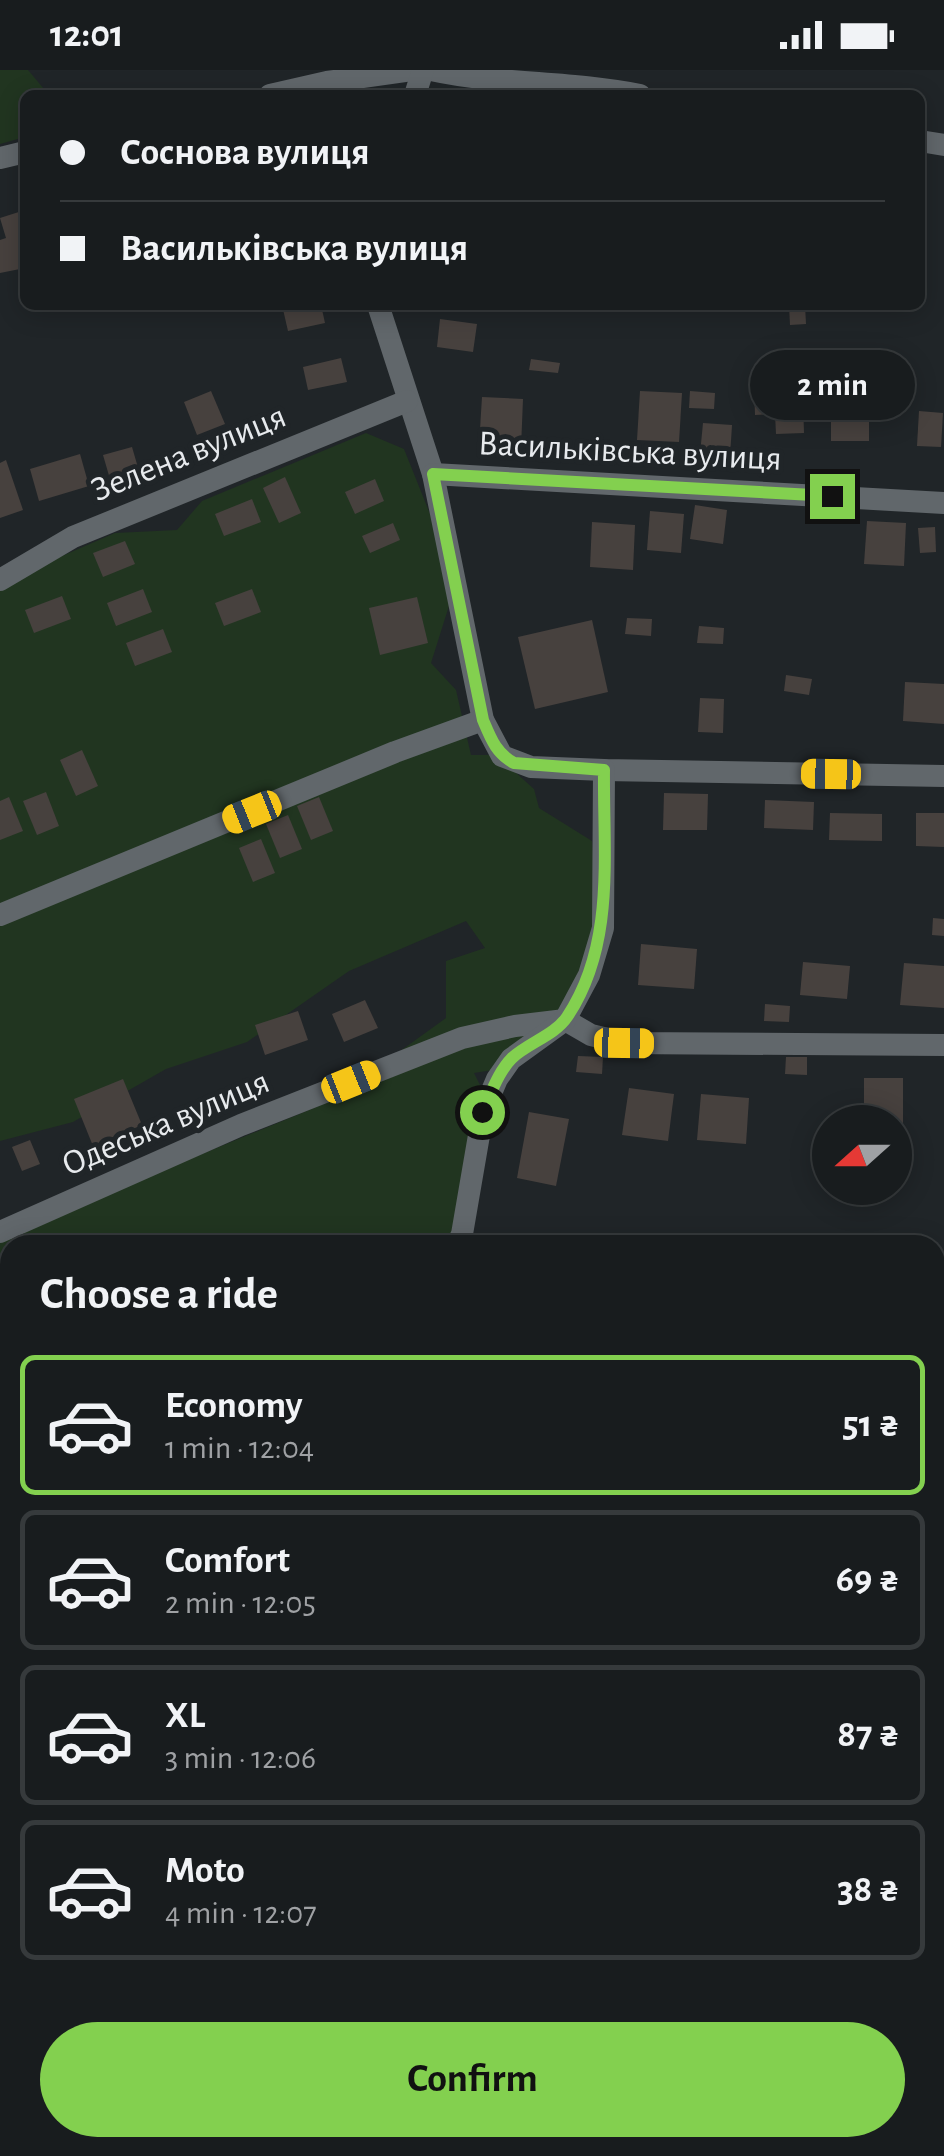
<!DOCTYPE html>
<html lang="en">
<head>
<meta charset="utf-8">
<style>
	:root { --surface:#181c1e; --page:#25292b; --text:#f1f3f6; --muted:#9fa1a4; --line:#363a3c; --accent:#83d04f }
	body { margin:0; font-family:"Alegreya Sans",sans-serif; background:var(--page); color:var(--text); height:100vh; display:flex; flex-direction:column; font-size:38px; white-space:nowrap }
	* { box-sizing:border-box; margin:0 }
	p { font-size:32px; color:var(--muted) }
	.icon { flex:none; width:55px; height:55px; fill:none; stroke:currentColor; stroke-width:2; stroke-linecap:round; stroke-linejoin:round }
	.map { position:relative; flex:1; overflow:hidden }
	.details { position:absolute; left:0px; top:1165px; width:945px; height:922px; display:flex; flex-direction:column; background:var(--surface); border-radius:30px 30px 0 0; box-shadow:0 5px 25px #0003,0 0 0 2px var(--line) }
	.details>* { flex:none }
	.top-card { position:absolute; left:20px; top:20px; width:905px; height:220px; border-radius:15px; box-shadow:0 5px 25px #0003,0 0 0 2px var(--line); display:grid; align-content:center; height:220px; padding:0 40px; background:var(--surface) }
	.needle { width:65px; rotate:249deg }
	.fabs { position:absolute; left:812px; top:1035px; display:grid; gap:20px }
	.fabs a { display:grid; place-items:center; width:100px; height:100px; border-radius:50%; background:var(--surface); box-shadow:0 5px 25px #0003,0 0 0 2px var(--line); font-size:50px }
	.end { position:absolute; width:45px; height:45px; margin:-22px; border:12px solid #83d04f; background:#111; box-shadow:0 0 0 5px #111 }
	.from { border-radius:50% }
	.bubble { position:absolute; height:70px; border-radius:35px; background:var(--surface); box-shadow:0 5px 25px #0003,0 0 0 2px var(--line); font-size:32px; font-weight:600; line-height:70px; text-align:center }
	.car { position:absolute; width:30px; height:60px; margin:-30px -15px; border-radius:12px; box-shadow:0 0 8px 2px #0007; background:linear-gradient(#f5c518 24%,#345 0 40%,#f5c518 0 76%,#345 0 86%,#f5c518 0) }
	.top-card b { display:flex; align-items:center; gap:35px; height:95px; font-size:38px }
	.top-card b+b { border-top:2px solid var(--line) }
	.top-card i { width:25px; height:25px; background:var(--text) }
	ul { padding:0; list-style:none }
	li { display:flex; align-items:center; gap:30px; height:140px; margin:0 20px 15px; padding:0 20px; border:5px solid var(--line); border-radius:15px }
	li div { flex:1 }
	li b { display:block; font-size:38px }
	li em { font-style:normal; font-weight:600 }
	li.active { border-color:var(--accent) }
	li>.icon { width:90px; height:90px; stroke-width:1.5 }
	h2 { padding:0 40px; font-size:45px; line-height:120px }
	.button { display:flex; gap:20px; margin-top:auto; padding:20px 40px }
	.button a { flex:1; height:115px; border-radius:60px; background:var(--accent); color:#111; font-size:40px; font-weight:600; line-height:115px; text-align:center }
	.status { display:flex; justify-content:space-between; align-items:center; height:70px; padding:0 50px; background:var(--surface); direction:ltr }
	.status svg { height:28px; fill:currentColor }
	.map>svg:first-child { display:block }
	.green { fill:#213520 }
	.building { fill:#47413e }
	.lines { fill:none; stroke-linecap:round; stroke-linejoin:round }
	.path { stroke:#727679; stroke-width:4; stroke-dasharray:8 5; stroke-linecap:butt }
	.minor { stroke:#61676b; stroke-width:22 }
	.route { stroke:#83d04f; stroke-width:12 }
	.labels { text-anchor:middle; stroke-width:10; stroke-linejoin:round; paint-order:stroke }
	.street-label { font-size:35px; fill:#e7eaed; stroke:#202528 }
</style>
</head>
<body>
<div class="status"><b>12:01</b><svg viewBox="0 0 49 12"><path d="M0 12V9h3v3zM5 12V6h3v6zM10 12V3h3v9zM15 12V0h3v12zM26 1h20v11H26zM47 4h2v5h-2z"/></svg></div>
<div class="map">
<svg width="944" height="2086" viewBox="0 0 944 2086">
	<rect width="100%" height="100%" fill="#202528"/>
	<g class="green">
		<path d="M0,0H28L49,25H25V67L0,74Z"/>
		<path d="M366,363L404,379L442,474L454,520L431,593L456,620L471,685H496L534,719L539,738L592,771L603,895L499,999L474,1003L489,1033L462,1175H10V1626L0,1630V1167L331,1031L446,948V891L485,878L466,851L349,901L247,972L166,999L73,1052L0,1071V513L115,463L177,460L202,431Z"/>
		<path d="M944,1650V1738L935,1734V1669Z"/>
	</g>
	<g class="building">
		<path d="M25,140V198L0,203V170L6,168L0,148Z"/>
		<path d="M282,235H321L325,253L288,261Z"/>
		<path d="M789,235H805L806,254L790,255Z"/>
		<path d="M440,249L477,254L473,282L437,277Z"/>
		<path d="M341,288L347,312L308,320L303,297Z"/>
		<path d="M531,289L560,293L558,303L529,300Z"/>
		<path d="M791,313L792,330H803L804,363L776,364L775,344L755,345L754,314Z"/>
		<path d="M211,321L225,354L197,365L184,332Z"/>
		<path d="M640,321L682,323L679,372L637,370Z"/>
		<path d="M690,321L715,323L714,339L689,338Z"/>
		<rect x="831" y="324" width="38" height="47"/>
		<path d="M482,327L523,329L521,378L479,376Z"/>
		<path d="M919,341L943,343L941,377L917,376Z"/>
		<path d="M703,353L732,355L730,386L700,384Z"/>
		<path d="M132,377L139,401L110,409L103,385Z"/>
		<path d="M80,384L89,416L39,431L30,399Z"/>
		<path d="M6,390L23,440L0,448V393Z"/>
		<path d="M285,407L301,443L279,453L263,418Z"/>
		<path d="M375,409L384,431L355,444L345,422Z"/>
		<path d="M252,429L261,452L224,466L215,444Z"/>
		<path d="M695,435L727,440L723,474L690,469Z"/>
		<path d="M650,441L684,444L681,483L647,480Z"/>
		<path d="M867,451L906,453L904,496L864,494Z"/>
		<path d="M592,452L635,455L633,500L590,497Z"/>
		<path d="M393,453L400,470L370,483L362,466Z"/>
		<path d="M935,457L936,482L920,483L918,458Z"/>
		<path d="M125,471L135,494L103,507L93,483Z"/>
		<path d="M143,519L152,542L116,556L107,533Z"/>
		<path d="M252,519L261,542L224,556L215,533Z"/>
		<path d="M62,526L71,549L34,563L25,540Z"/>
		<path d="M417,527L428,573L380,585L369,538Z"/>
		<path d="M627,548L652,549L651,566L625,564Z"/>
		<path d="M592,550L608,622L535,639L518,567Z"/>
		<path d="M699,556L724,558L723,574L697,573Z"/>
		<path d="M163,559L172,582L135,596L126,573Z"/>
		<path d="M786,605L812,609L809,625L784,621Z"/>
		<path d="M905,612L944,614V654L903,651Z"/>
		<path d="M700,628L724,629L723,663L698,662Z"/>
		<path d="M82,680L98,716L76,726L60,690Z"/>
		<path d="M46,722L59,756L37,765L23,731Z"/>
		<path d="M664,723L708,724L707,760H663Z"/>
		<path d="M9,727L23,761L0,770V731Z"/>
		<path d="M319,727L333,761L311,770L297,736Z"/>
		<path d="M765,730L814,732L813,760L764,758Z"/>
		<path d="M830,743L882,744V771L829,770Z"/>
		<path d="M916,743H944V777L916,776Z"/>
		<path d="M288,745L302,779L280,788L266,754Z"/>
		<path d="M261,769L275,803L253,812L239,778Z"/>
		<path d="M933,848L944,849V866L932,865Z"/>
		<path d="M641,874L697,879L694,919L638,915Z"/>
		<path d="M803,892L850,896L847,929L800,925Z"/>
		<path d="M904,893L944,896V938L900,935Z"/>
		<path d="M365,930L378,958L344,972L332,944Z"/>
		<path d="M765,934L790,936L789,952L764,951Z"/>
		<path d="M298,941L308,970L265,985L255,955Z"/>
		<path d="M578,986L603,987L602,1004L576,1002Z"/>
		<path d="M786,987H807V1005L785,1004Z"/>
		<path d="M864,1008H903V1057H895V1052H864Z"/>
		<path d="M123,1009L142,1055L93,1076L74,1029Z"/>
		<path d="M629,1018L674,1024L668,1071L622,1065Z"/>
		<path d="M701,1024L749,1028L746,1074L697,1070Z"/>
		<path d="M529,1042L569,1049L556,1116L517,1108Z"/>
		<path d="M30,1070L40,1094L22,1101L12,1077Z"/>
		<path d="M935,1200L943,1201L941,1225L935,1224Z"/>
		<path d="M935,1482L944,1483V1529L935,1528Z"/>
		<path d="M68,2078H118L119,2086H70Z"/>
		<path d="M685,2078H716L717,2086H686Z"/>
	</g>
	<g class="lines">
		<g class="path">
			<path d="M0,1559L10,1573"/>
			<path d="M935,1620L944,1605"/>
		</g>
		<g class="minor">
			<path d="M431,0C500,15 571,11 640,25"/>
			<path d="M270,25L327,12L412,0"/>
			<path d="M415,25L423,0"/>
			<path d="M920,71L944,75"/>
			<path d="M0,88L25,82"/>
			<path d="M378,235L433,404L483,650L502,686L531,697L604,700L944,706"/>
			<path d="M433,404L944,433"/>
			<path d="M0,510L73,467L407,331"/>
			<path d="M0,845L395,682L483,650"/>
			<path d="M0,1162L241,1055L462,968L515,956L565,950L591,965L624,973L944,975"/>
			<path d="M457,1175L462,1164L483,1042L497,1009L511,989L565,950L589,905L603,858L604,700"/>
			<path d="M935,1275H944"/>
			<path d="M935,1564L944,1568"/>
			<path d="M0,1649L10,1645"/>
			<path d="M0,1978L10,1977"/>
			<path d="M25,2078L27,2086"/>
			<path d="M842,2086V2078"/>
		</g>
	</g>
	<g class="lines">
		<path class="route" d="M482,1042C491,1024 498,1002 512,988C528,973 555,965 567,947C616,874 603,783 604,700L514,693C496,683 491,669 483,650L433,404L832,426"/>
	</g>
	<g class="labels">
		<g class="street-label">
			<text transform="translate(630 380) rotate(3)" y="12">Васильківська вулиця</text>
			<text transform="translate(188 382) rotate(-22)" y="12">Зелена вулиця</text>
			<text transform="translate(165 1052) rotate(-23)" y="12">Одеська вулиця</text>
		</g>
	</g>
</svg>
<div class="fabs">
<a><svg class="needle" viewBox="-14 -14 28 28"><path d="M0-13l5 13h-10z" fill="#e53935"/><path d="M0 13l5-13h-10z" fill="#9fa1a4"/></svg></a>
</div>
<i class="end from" style="left:482px;top:1042px"></i>
<i class="end" style="left:832px;top:426px"></i>
<div class="bubble" style="left:750px;top:280px;width:165px">2 min</div>
<i class="car" style="left:831px;top:704px;rotate:271deg"></i>
<i class="car" style="left:252px;top:742px;rotate:248deg"></i>
<i class="car" style="left:624px;top:973px;rotate:91deg"></i>
<i class="car" style="left:351px;top:1012px;rotate:68deg"></i>
<div class="top-card">
<b><i class="from"></i>Соснова вулиця</b>
<b><i></i>Васильківська вулиця</b>
</div>
<section class="details">
<h2>Choose a ride</h2>
<ul>
<li class="active"><svg class="icon" aria-label="car" viewBox="0 0 24 24"><path d="M5 17H2v-5l4-1 3-4h7l3 4 3 1v5h-3M9 17h6M6 11h13"/><circle cx="7" cy="17" r="2"/><circle cx="17" cy="17" r="2"/></svg><div><b>Economy</b><p>1 min · 12:04</p></div><em>51 ₴</em></li>
<li><svg class="icon" aria-label="car" viewBox="0 0 24 24"><path d="M5 17H2v-5l4-1 3-4h7l3 4 3 1v5h-3M9 17h6M6 11h13"/><circle cx="7" cy="17" r="2"/><circle cx="17" cy="17" r="2"/></svg><div><b>Comfort</b><p>2 min · 12:05</p></div><em>69 ₴</em></li>
<li><svg class="icon" aria-label="car" viewBox="0 0 24 24"><path d="M5 17H2v-5l4-1 3-4h7l3 4 3 1v5h-3M9 17h6M6 11h13"/><circle cx="7" cy="17" r="2"/><circle cx="17" cy="17" r="2"/></svg><div><b>XL</b><p>3 min · 12:06</p></div><em>87 ₴</em></li>
<li><svg class="icon" aria-label="car" viewBox="0 0 24 24"><path d="M5 17H2v-5l4-1 3-4h7l3 4 3 1v5h-3M9 17h6M6 11h13"/><circle cx="7" cy="17" r="2"/><circle cx="17" cy="17" r="2"/></svg><div><b>Moto</b><p>4 min · 12:07</p></div><em>38 ₴</em></li>
</ul>
<div class="button"><a>Confirm</a></div>
</section>
</div>
</body>
</html>
